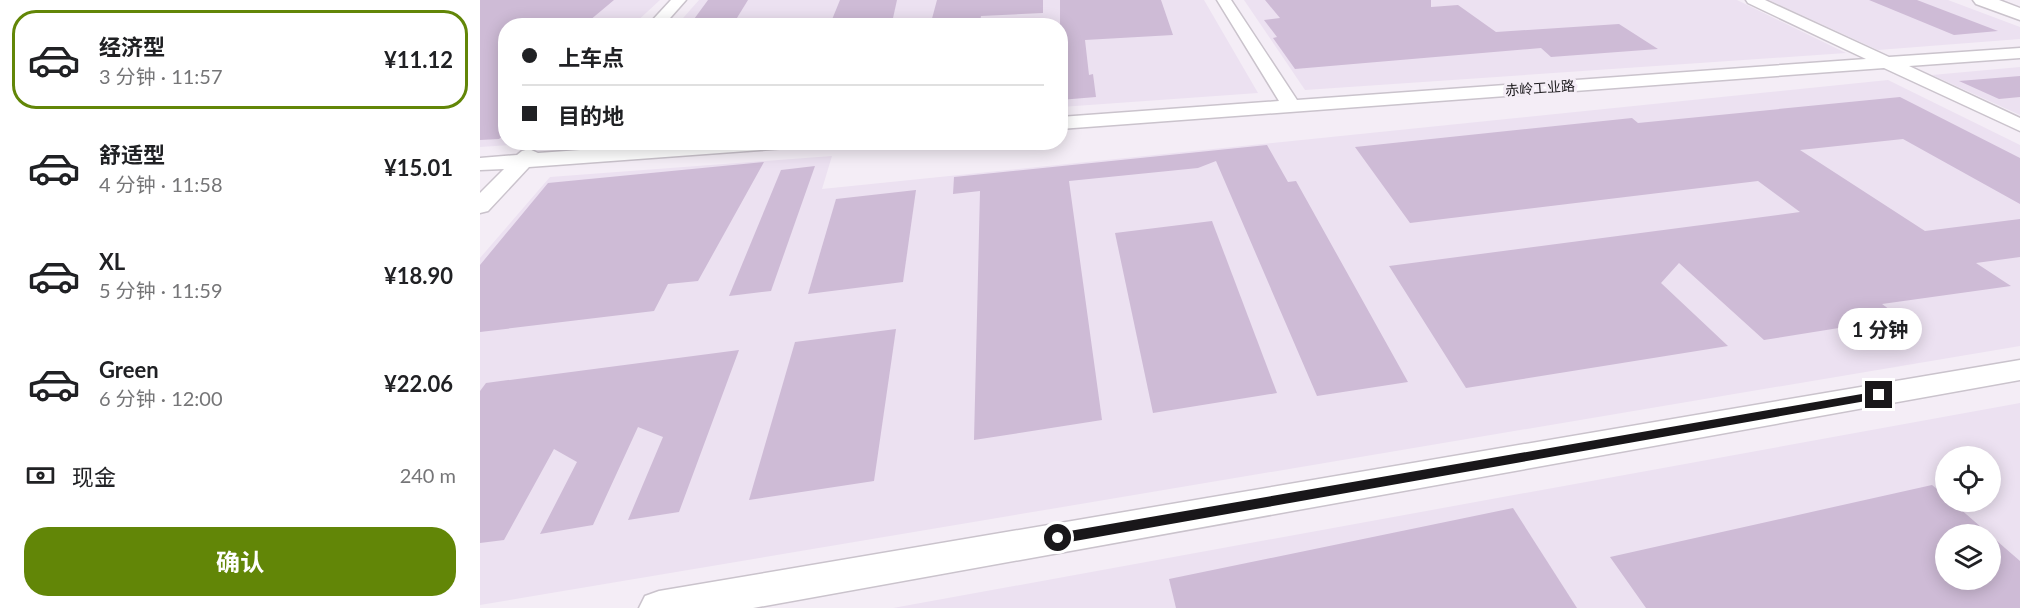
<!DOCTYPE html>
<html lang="zh">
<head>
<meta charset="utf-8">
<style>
	:root { --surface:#fff; --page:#f6f6f6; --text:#202124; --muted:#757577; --line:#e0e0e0; --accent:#628607 }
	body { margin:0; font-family:Lato,"Noto Sans SC",sans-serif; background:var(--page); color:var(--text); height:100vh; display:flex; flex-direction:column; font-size:22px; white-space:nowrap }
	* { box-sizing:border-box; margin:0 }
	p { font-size:20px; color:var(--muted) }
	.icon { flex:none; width:33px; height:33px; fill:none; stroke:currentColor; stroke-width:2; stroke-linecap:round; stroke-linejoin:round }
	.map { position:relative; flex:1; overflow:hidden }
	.panel { display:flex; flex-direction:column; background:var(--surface); width:480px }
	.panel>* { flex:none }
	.top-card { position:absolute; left:18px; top:18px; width:570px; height:132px; border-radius:24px; box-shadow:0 3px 15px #0003; display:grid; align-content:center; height:132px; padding:0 24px; background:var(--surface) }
	.controls { position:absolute; left:1455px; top:446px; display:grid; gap:12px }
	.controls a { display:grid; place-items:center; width:66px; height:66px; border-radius:50%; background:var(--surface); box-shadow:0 3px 15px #0003; font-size:30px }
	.end { position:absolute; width:27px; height:27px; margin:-14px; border:8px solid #19171a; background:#fff; box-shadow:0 0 0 3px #fff }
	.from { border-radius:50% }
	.bubble { position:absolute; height:42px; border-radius:21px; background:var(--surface); box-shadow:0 3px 15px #0003; font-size:20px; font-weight:700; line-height:42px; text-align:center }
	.top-card b { display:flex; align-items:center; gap:21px; height:57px; font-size:22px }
	.top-card b+b { border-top:2px solid var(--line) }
	.top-card i { width:15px; height:15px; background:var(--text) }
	ul { padding:10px 0 0; list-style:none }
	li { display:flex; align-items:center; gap:18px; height:99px; margin:0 12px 9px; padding:0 12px; border:3px solid transparent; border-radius:24px }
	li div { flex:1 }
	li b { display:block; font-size:22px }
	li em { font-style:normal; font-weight:700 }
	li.on { border-color:var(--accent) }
	li>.icon { width:54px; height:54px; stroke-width:1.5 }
	.pay { display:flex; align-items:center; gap:15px; height:66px; padding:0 24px; font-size:22px }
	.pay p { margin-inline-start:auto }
	.button { display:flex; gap:12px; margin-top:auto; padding:12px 24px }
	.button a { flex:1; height:69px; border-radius:24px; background:var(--accent); color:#fff; font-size:24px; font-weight:700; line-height:69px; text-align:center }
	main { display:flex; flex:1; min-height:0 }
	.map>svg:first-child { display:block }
	.built { fill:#ece1f1; fill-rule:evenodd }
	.building { fill:#cebbd6 }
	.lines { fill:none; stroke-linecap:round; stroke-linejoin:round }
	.minor-casing { stroke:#cac3cc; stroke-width:3 }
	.highway-casing { stroke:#cac3cc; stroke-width:3 }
	.minor { fill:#fff; fill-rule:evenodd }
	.highway { fill:#fff; fill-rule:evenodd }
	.route { fill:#19171a }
	.labels { text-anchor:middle; stroke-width:6; stroke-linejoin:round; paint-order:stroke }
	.far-street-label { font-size:14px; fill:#19171a; stroke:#f4edf6 }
</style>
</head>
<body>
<main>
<section class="panel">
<ul>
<li class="on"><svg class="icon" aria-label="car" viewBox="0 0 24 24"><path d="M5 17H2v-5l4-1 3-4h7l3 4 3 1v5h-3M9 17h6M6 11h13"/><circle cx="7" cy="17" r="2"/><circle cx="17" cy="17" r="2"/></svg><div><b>经济型</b><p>3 分钟 · 11:57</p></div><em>¥11.12</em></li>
<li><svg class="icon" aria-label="car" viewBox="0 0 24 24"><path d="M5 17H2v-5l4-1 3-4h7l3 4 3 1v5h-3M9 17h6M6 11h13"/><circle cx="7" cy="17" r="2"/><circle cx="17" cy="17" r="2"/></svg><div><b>舒适型</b><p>4 分钟 · 11:58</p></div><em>¥15.01</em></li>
<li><svg class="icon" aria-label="car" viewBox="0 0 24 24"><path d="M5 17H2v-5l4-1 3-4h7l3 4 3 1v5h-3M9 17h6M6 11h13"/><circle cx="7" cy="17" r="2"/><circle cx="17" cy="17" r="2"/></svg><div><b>XL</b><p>5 分钟 · 11:59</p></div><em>¥18.90</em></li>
<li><svg class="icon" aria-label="car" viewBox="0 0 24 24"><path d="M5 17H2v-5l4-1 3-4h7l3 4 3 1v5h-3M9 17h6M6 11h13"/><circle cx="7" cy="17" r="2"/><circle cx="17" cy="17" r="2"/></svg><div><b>Green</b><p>6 分钟 · 12:00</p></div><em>¥22.06</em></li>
</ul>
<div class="pay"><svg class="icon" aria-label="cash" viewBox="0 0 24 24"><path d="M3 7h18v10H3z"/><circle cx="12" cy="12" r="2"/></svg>现金<p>240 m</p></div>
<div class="button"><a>确认</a></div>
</section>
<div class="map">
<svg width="1540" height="608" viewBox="0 0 1540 608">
	<rect width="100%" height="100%" fill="#f4edf6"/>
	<g class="built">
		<path d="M0,0H180L153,25L26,26V142L33,143L31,145L0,147Z"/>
		<path d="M219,0H724L778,93L581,107L580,26H196Z"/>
		<path d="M764,0H1257L1366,53L825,90Z"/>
		<path d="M1289,0H1468L1540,27V39L1398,50Z"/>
		<path d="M1540,67V115L1452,75Z"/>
		<path d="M1408,80L1540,145V346L0,605V258L70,177L352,156L342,189Z"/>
		<path d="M1540,403V608H413ZM1466,456H1510V501H1466ZM1466,534H1510V579H1466Z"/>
	</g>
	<g class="building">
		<path d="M0,0H134L103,26H26V133L19,139L0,140Z"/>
		<path d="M228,0H268L252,26H209Z"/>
		<path d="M360,0H417L413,18L351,22Z"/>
		<path d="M457,0H563V13L501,16L499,26H450Z"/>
		<path d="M580,0H681L693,35L605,40L609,75L613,74L616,97L580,100Z"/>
		<path d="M785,0H951V7L978,5L1016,32L1139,24L1178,49L1071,57L1061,48L815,69L793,38L797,37L784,20L800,18Z"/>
		<path d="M1389,0H1437L1518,31L1474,35Z"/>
		<path d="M1540,76V97L1519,99L1479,81Z"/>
		<path d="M1420,97L1540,158V204L1423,139L1320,150L1445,231L1540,219V257L1496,263L1531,286L1402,304L1421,318L1284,340L1199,263L1181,283L1248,346L986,388L909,266L1320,212L1278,181L930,223L875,147L1152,118L1158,123Z"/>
		<path d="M787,145L808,182L816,181L928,382L837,396L736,161L718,168L589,181L622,420L494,440L500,191L473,194L474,177Z"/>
		<path d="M284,162L218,281L188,284L174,311L0,332V265L68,183Z"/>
		<path d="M335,166L291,291L249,296L301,170Z"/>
		<path d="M436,190L423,282L328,294L356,199Z"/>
		<path d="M732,221L797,393L673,413L635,233Z"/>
		<path d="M416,329L394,481L269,500L315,342Z"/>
		<path d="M259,350L199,512L148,520L183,437L158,427L113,525L60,534L97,462L74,449L24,540L0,543V391L6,383Z"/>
		<path d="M1452,485L1466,496V501H1471L1509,534H1466V579H1510V535L1540,561V608H1166L1130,557Z"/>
		<path d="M1033,508L1097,608H696L689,579Z"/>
	</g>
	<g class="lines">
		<defs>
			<g id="minor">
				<path d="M191,0H206L183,26H167Z"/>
				<path d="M737,0H751L817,100L1386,59L1268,3L1266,0H1285L1409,57L1540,48V58L1429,66L1540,118V131L1404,68L580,129V117L799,101Z"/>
				<path d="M213,142H316L313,146L306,148L49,167L8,211L0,213V193L24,169L0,170V158L37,155L42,151L49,149L58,153Z"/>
				<path d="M1540,360V380L273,608H159L165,596L179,591Z"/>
			</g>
			<path id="highway" d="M1493,0H1519L1540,8V20L1496,4Z"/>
		</defs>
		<use href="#minor" class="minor-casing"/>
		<use href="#highway" class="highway-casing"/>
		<use href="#minor" class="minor"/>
		<use href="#highway" class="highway"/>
	</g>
	<path class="route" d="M1399,391L1405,395L1403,398L578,544L572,538L578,533Z"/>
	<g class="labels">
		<g class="far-street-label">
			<text transform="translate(1060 88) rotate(-4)" y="5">赤岭工业路</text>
		</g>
	</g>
</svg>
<div class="controls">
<a><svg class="icon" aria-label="locate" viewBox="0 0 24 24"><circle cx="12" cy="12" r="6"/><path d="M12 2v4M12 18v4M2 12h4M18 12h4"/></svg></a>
<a><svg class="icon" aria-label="layers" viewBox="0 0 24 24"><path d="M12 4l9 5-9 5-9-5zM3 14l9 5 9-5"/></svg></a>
</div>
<i class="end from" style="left:578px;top:538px"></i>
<i class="end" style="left:1399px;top:395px"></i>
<div class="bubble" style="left:1358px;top:308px;width:84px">1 分钟</div>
<div class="top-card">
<b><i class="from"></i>上车点</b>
<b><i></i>目的地</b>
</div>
</div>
</main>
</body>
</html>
